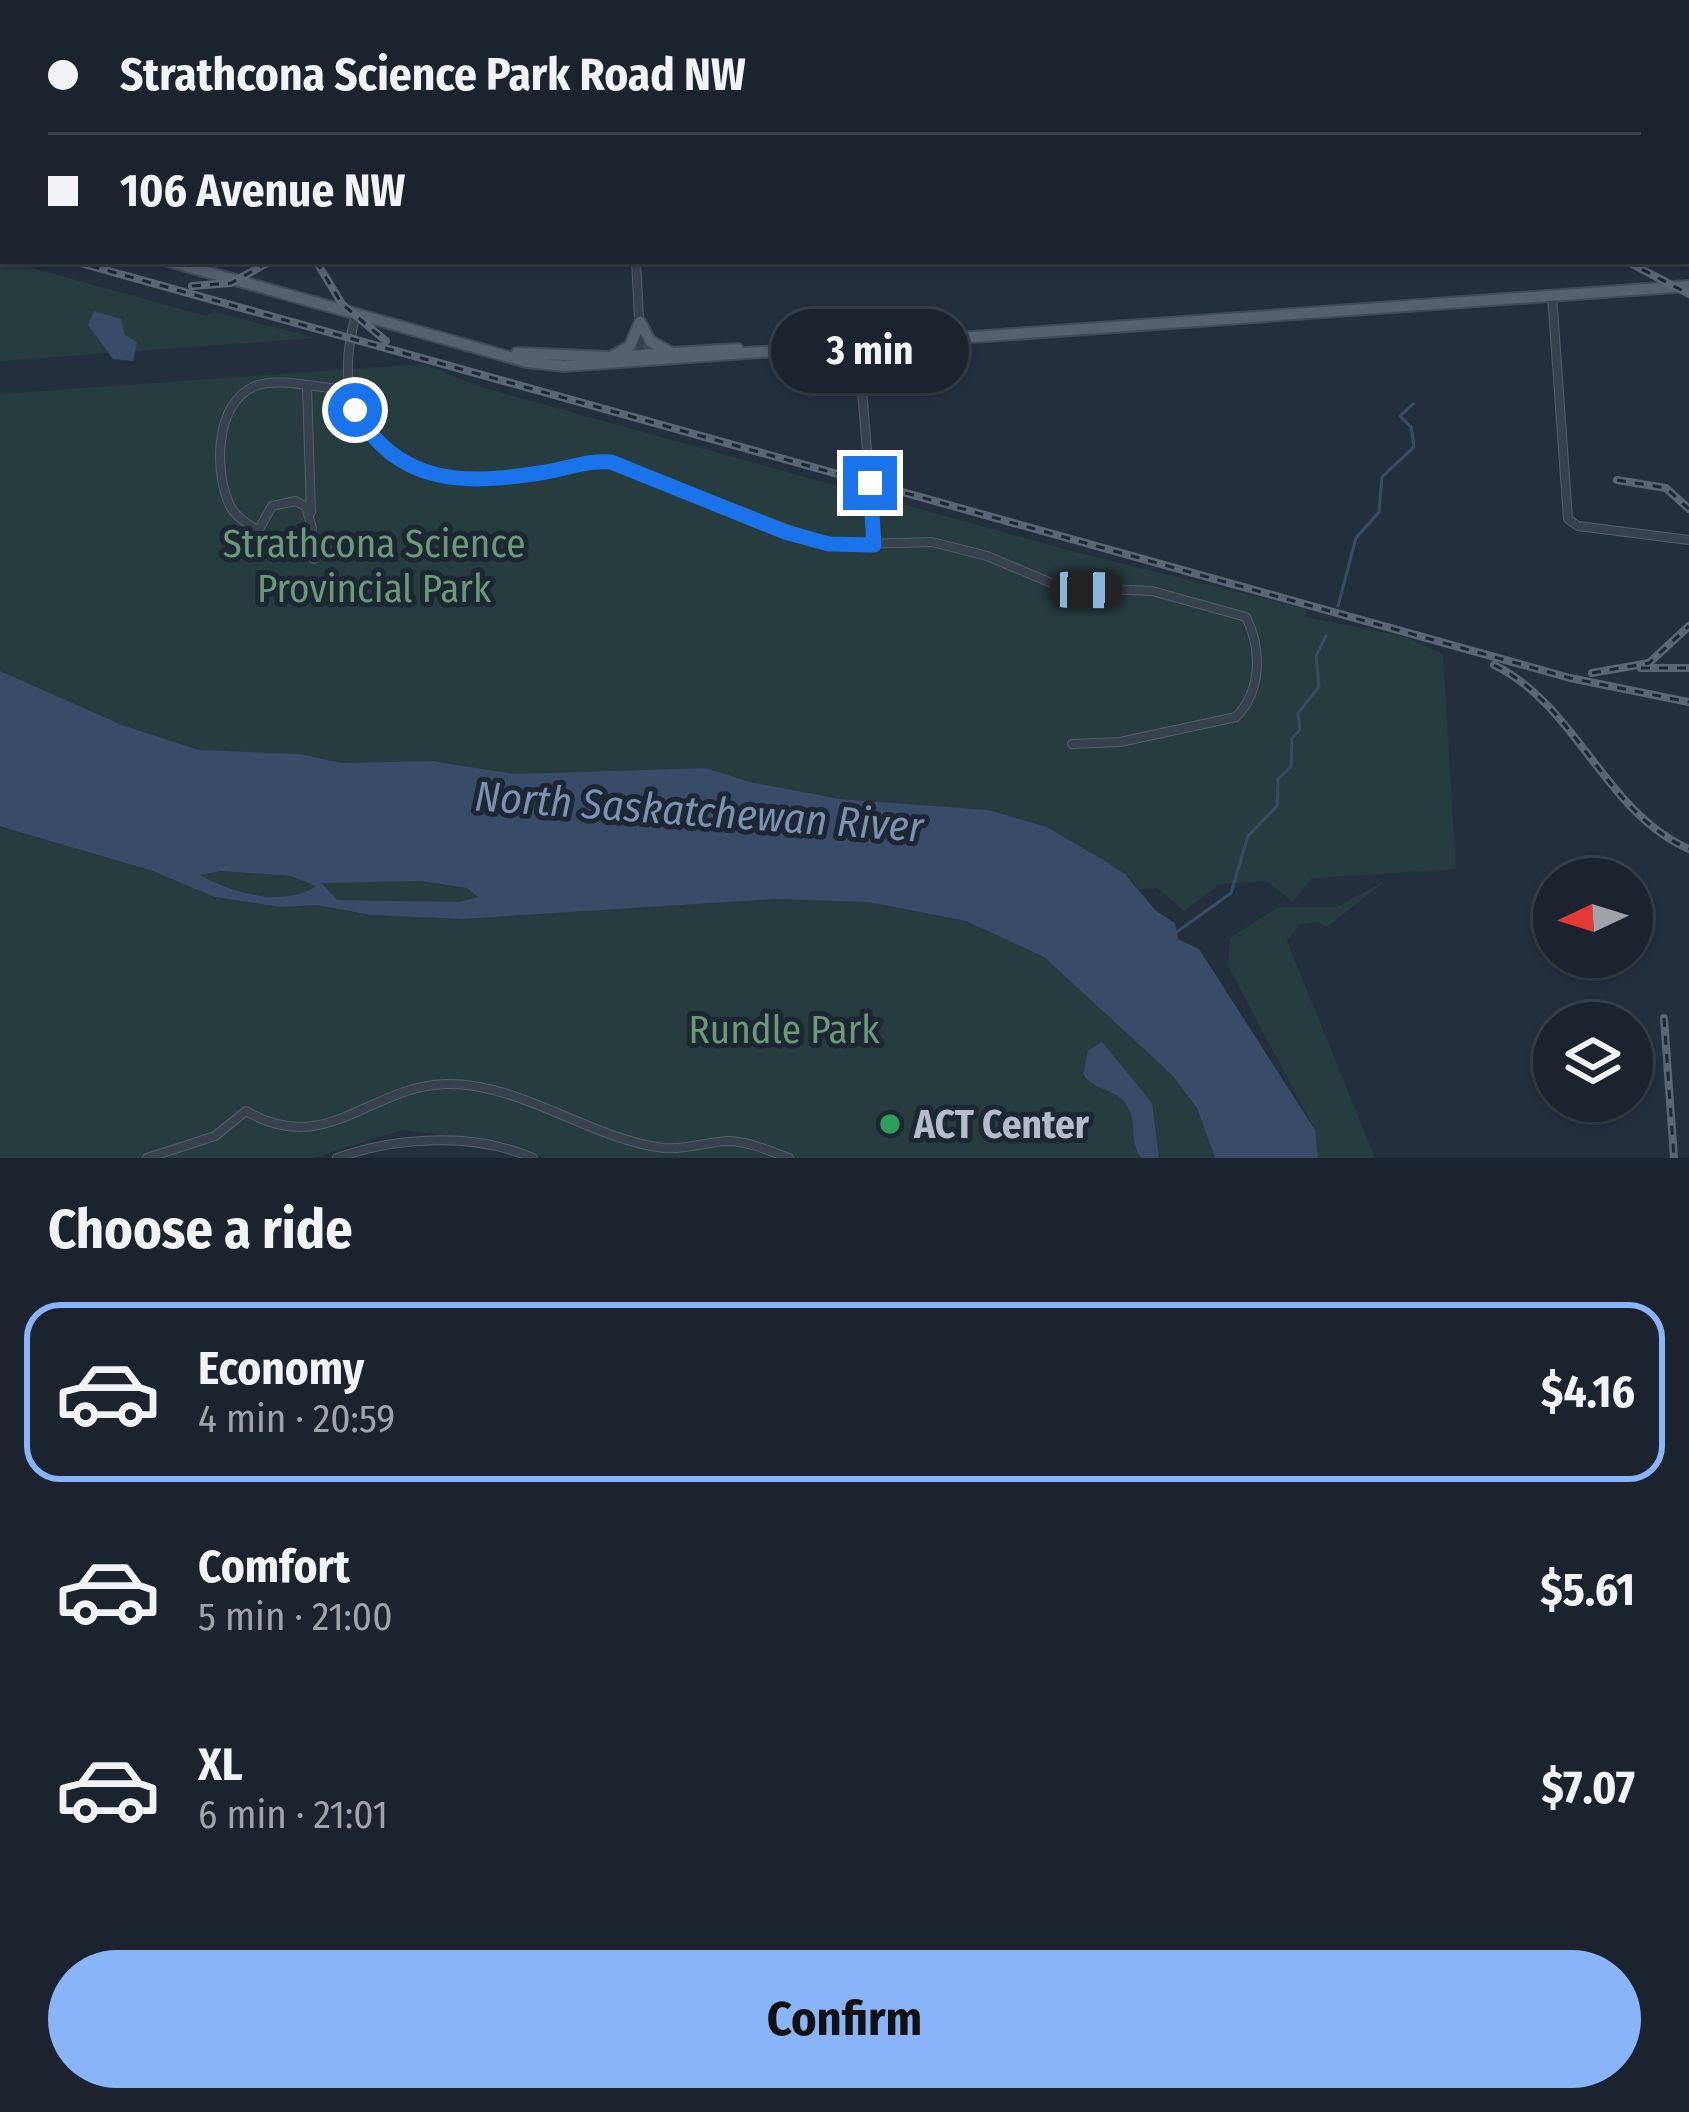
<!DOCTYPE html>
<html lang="en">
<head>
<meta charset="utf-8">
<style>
	:root { --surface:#1b232e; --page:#242b36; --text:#f1f3f6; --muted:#a0a4aa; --line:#39404a; --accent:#8ab4f8 }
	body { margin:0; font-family:"Fira Sans Condensed",sans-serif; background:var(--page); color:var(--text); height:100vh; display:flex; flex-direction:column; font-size:45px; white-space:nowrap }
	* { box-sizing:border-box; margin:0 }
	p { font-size:39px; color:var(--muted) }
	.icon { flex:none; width:66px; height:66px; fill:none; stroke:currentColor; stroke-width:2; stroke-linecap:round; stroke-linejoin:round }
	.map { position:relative; height:1158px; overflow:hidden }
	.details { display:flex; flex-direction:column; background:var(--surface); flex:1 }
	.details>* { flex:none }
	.banner { position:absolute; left:0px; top:0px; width:1689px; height:264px; box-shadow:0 3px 9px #0004,0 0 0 3px var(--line); display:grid; align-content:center; height:264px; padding:0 48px; background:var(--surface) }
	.needle { width:78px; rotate:266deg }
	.buttons { position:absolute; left:1533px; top:858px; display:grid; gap:24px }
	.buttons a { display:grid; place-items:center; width:120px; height:120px; border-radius:50%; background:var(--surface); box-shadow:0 3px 9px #0004,0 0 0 3px var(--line); font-size:60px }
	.end { position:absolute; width:54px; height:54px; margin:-27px; border:15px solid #1a73e8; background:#fff; box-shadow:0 0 0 6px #fff }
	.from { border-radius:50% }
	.bubble { position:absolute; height:84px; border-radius:42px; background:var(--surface); box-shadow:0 3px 9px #0004,0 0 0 3px var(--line); font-size:39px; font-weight:700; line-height:84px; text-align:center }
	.car { position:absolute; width:36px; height:72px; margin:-36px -18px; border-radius:15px; box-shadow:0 0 9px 3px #0007; background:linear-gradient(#222 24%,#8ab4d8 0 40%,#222 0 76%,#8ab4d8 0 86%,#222 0) }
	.banner b { display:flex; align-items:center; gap:42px; height:114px; font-size:45px }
	.banner b+b { border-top:3px solid var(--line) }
	.banner i { width:30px; height:30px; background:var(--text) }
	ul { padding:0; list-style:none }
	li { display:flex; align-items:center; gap:36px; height:180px; margin:0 24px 18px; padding:0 24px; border:6px solid transparent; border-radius:36px }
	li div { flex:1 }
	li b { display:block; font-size:45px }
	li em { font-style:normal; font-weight:700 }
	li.active { border-color:var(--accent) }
	li>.icon { width:108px; height:108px; stroke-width:1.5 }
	h2 { padding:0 48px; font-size:54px; line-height:144px }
	.action { display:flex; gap:24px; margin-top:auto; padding:24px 48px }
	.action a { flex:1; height:138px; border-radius:72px; background:var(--accent); color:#111; font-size:48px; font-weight:700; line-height:138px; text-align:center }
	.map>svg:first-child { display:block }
	.green { fill:#263c3f }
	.water { fill:#394c67; fill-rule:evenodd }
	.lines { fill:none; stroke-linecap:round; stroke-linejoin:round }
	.stream { stroke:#394c67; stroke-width:3 }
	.minor-casing { stroke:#565f6c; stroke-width:10 }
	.major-casing { stroke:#414a57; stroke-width:14 }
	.minor { stroke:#38414e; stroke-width:8 }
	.major { stroke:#56606e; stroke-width:10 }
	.rail-casing { stroke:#5a6575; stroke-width:8 }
	.rail { stroke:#1d2633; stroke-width:3; stroke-dasharray:9; stroke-linecap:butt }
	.route { stroke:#1a73e8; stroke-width:15 }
	.leisure-dot { fill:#2e9e5b; stroke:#1d2633; stroke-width:4.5 }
	.labels { text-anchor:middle; stroke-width:10; stroke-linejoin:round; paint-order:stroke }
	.park-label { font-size:39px; fill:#6b9a76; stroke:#1d2633 }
	.poi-label { font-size:39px; font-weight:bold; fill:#b4bcc9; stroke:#1d2633; text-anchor:start }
	.water-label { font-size:42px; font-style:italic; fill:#7c92b1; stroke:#1d2633 }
</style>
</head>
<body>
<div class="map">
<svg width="1689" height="1158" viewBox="0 0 1689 1158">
	<rect width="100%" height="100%" fill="#242f3e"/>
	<g class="green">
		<path d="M0,259L206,316L215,312L315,338L0,361Z"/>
		<path d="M423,364L481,387L1075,552L1306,609L1305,617L1403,636L1443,654L1456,869L1312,878L1293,902L1266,881L1220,884L1184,911L1157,888L1139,889L1125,874L1047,827L989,810L840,799L749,782L706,768L515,774L432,761L341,763L301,754L199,750L122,725L0,671V394Z"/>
		<path d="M0,827L150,870L215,897L281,907L315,905L371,915L463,919L776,899L868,902L966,921L1044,957L1171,1074L1197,1108L1215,1158H544L515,1144L402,1130L313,1158H0Z"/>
		<path d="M221,871L291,876L317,886C284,910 231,891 198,874Z"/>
		<path d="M1388,879L1327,927L1317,922L1300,924L1287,941L1375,1158H1318L1315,1130L1228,966L1230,938L1278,907H1337Z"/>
		<path d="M421,881L467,888L479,897L459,902L337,900L322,882Z"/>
	</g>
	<g class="water">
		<path d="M94,311L121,319L125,335L137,342L133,361L113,359L88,325Z"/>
		<path d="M0,671L122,725L199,750L301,754L341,763L432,761L515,774L706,768L750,782L840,799L989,810L1047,827L1103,860L1125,874L1155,910L1175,923L1178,939L1199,949L1315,1130L1318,1158H1215L1197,1108L1171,1074L1044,957L966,921L868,902L776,899L463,919L371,915L316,905L281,907L215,897L150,870L5,828L0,826ZM221,871L291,876L316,886C284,908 233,893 200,875ZM421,881L467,888L478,897L459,902L337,900L322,883Z"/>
		<path d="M1102,1042L1152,1103L1159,1158H1141C1127,1136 1140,1120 1124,1102C1113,1088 1093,1090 1083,1074L1088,1051Z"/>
	</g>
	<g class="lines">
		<g class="stream">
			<path d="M1338,606L1356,538L1379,512L1382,477L1414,447L1411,427L1400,416L1413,404"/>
			<path d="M1174,934L1231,893L1248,836L1277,806L1278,779L1291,767L1292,738L1300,730L1298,713L1319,687L1316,656L1326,636"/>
		</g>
		<defs>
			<g id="minor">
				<path d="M617,0V3"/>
				<path d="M636,261L641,356"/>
				<path d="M1552,295L1568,519L1578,526L1689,540"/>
				<path d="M356,314C345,355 342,395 367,430C408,487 485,483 547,472C571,468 587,460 611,462L829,545L932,542L987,556L1061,587L1152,591L1246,617C1262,649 1262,690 1236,717L1120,742L1072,744"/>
				<path d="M858,343L875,545"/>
				<path d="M307,387L311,512"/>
				<path d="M311,527L314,559"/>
				<path d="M312,528L306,507L296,501L272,506L258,531C248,524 236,517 230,506C214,472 214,403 255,386C282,376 320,390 349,389"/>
				<path d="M147,1158L215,1136L246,1111C326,1158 368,1087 445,1084C520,1082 590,1139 664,1148C685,1150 706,1142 727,1141C749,1141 769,1151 789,1158"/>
				<path d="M337,1158C395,1137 474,1132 533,1158"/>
			</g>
			<g id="major">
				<path d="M0,213H3"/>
				<path d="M168,261L527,362L564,366L1689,286"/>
				<path d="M640,322L650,341L670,352"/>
				<path d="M517,353L608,357L738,349"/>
				<path d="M614,355L630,346L640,322"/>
			</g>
		</defs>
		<use href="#minor" class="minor-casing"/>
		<use href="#major" class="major-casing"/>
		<use href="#minor" class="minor"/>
		<use href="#major" class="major"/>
		<defs>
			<g id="rail">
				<path d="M292,0V3"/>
				<path d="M1129,0L1134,3"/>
				<path d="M1248,0V3"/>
				<path d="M0,237L3,238"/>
				<path d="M73,261L1570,678L1689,702"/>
				<path d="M316,261L342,304L386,341"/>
				<path d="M1626,261L1689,294"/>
				<path d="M192,286L231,283L271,261"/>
				<path d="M1617,480L1666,488L1689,509"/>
				<path d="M1494,665C1578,706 1604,812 1689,849"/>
				<path d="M1641,668H1689"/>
				<path d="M1592,673L1649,663L1689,626"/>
				<path d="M1664,1018L1674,1158"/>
			</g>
		</defs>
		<use href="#rail" class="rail-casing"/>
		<use href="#rail" class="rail"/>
	</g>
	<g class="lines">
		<path class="route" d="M355,410C398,487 467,485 546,472C570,468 587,460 611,462L785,532L829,544L874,545L870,483"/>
	</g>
	<circle class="leisure-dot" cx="890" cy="1124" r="12"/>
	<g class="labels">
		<g class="park-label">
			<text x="374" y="557">Strathcona Science<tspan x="374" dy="45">Provincial Park</tspan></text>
			<text x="784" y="1043">Rundle Park</text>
		</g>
		<g class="poi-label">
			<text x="914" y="1138">ACT Center</text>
		</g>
		<g class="water-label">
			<text transform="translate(699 811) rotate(4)" y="15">North Saskatchewan River</text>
		</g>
	</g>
</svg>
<div class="buttons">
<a><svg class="needle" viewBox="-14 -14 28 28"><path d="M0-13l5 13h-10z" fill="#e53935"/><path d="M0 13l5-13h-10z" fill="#a0a4aa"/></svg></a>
<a><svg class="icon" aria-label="layers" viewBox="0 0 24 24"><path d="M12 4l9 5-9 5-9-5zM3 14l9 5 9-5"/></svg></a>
</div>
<i class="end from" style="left:355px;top:410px"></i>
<i class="end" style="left:870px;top:483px"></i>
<div class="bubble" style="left:771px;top:309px;width:198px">3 min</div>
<i class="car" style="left:1086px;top:590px;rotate:91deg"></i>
<div class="banner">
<b><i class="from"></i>Strathcona Science Park Road NW</b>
<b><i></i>106 Avenue NW</b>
</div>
</div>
<section class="details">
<h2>Choose a ride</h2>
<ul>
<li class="active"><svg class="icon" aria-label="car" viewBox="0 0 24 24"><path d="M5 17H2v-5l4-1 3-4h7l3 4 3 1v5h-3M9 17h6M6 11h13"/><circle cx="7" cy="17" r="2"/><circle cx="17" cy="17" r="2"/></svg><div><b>Economy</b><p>4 min · 20:59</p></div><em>$4.16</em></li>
<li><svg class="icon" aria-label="car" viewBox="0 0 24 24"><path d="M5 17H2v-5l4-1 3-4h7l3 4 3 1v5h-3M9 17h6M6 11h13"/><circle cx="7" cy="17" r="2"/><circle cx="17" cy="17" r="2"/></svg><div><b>Comfort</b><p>5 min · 21:00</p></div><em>$5.61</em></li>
<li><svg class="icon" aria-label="car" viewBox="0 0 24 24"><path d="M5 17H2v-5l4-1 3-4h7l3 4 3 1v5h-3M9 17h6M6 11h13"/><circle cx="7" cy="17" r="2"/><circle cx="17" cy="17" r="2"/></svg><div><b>XL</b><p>6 min · 21:01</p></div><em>$7.07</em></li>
</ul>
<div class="action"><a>Confirm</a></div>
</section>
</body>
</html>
